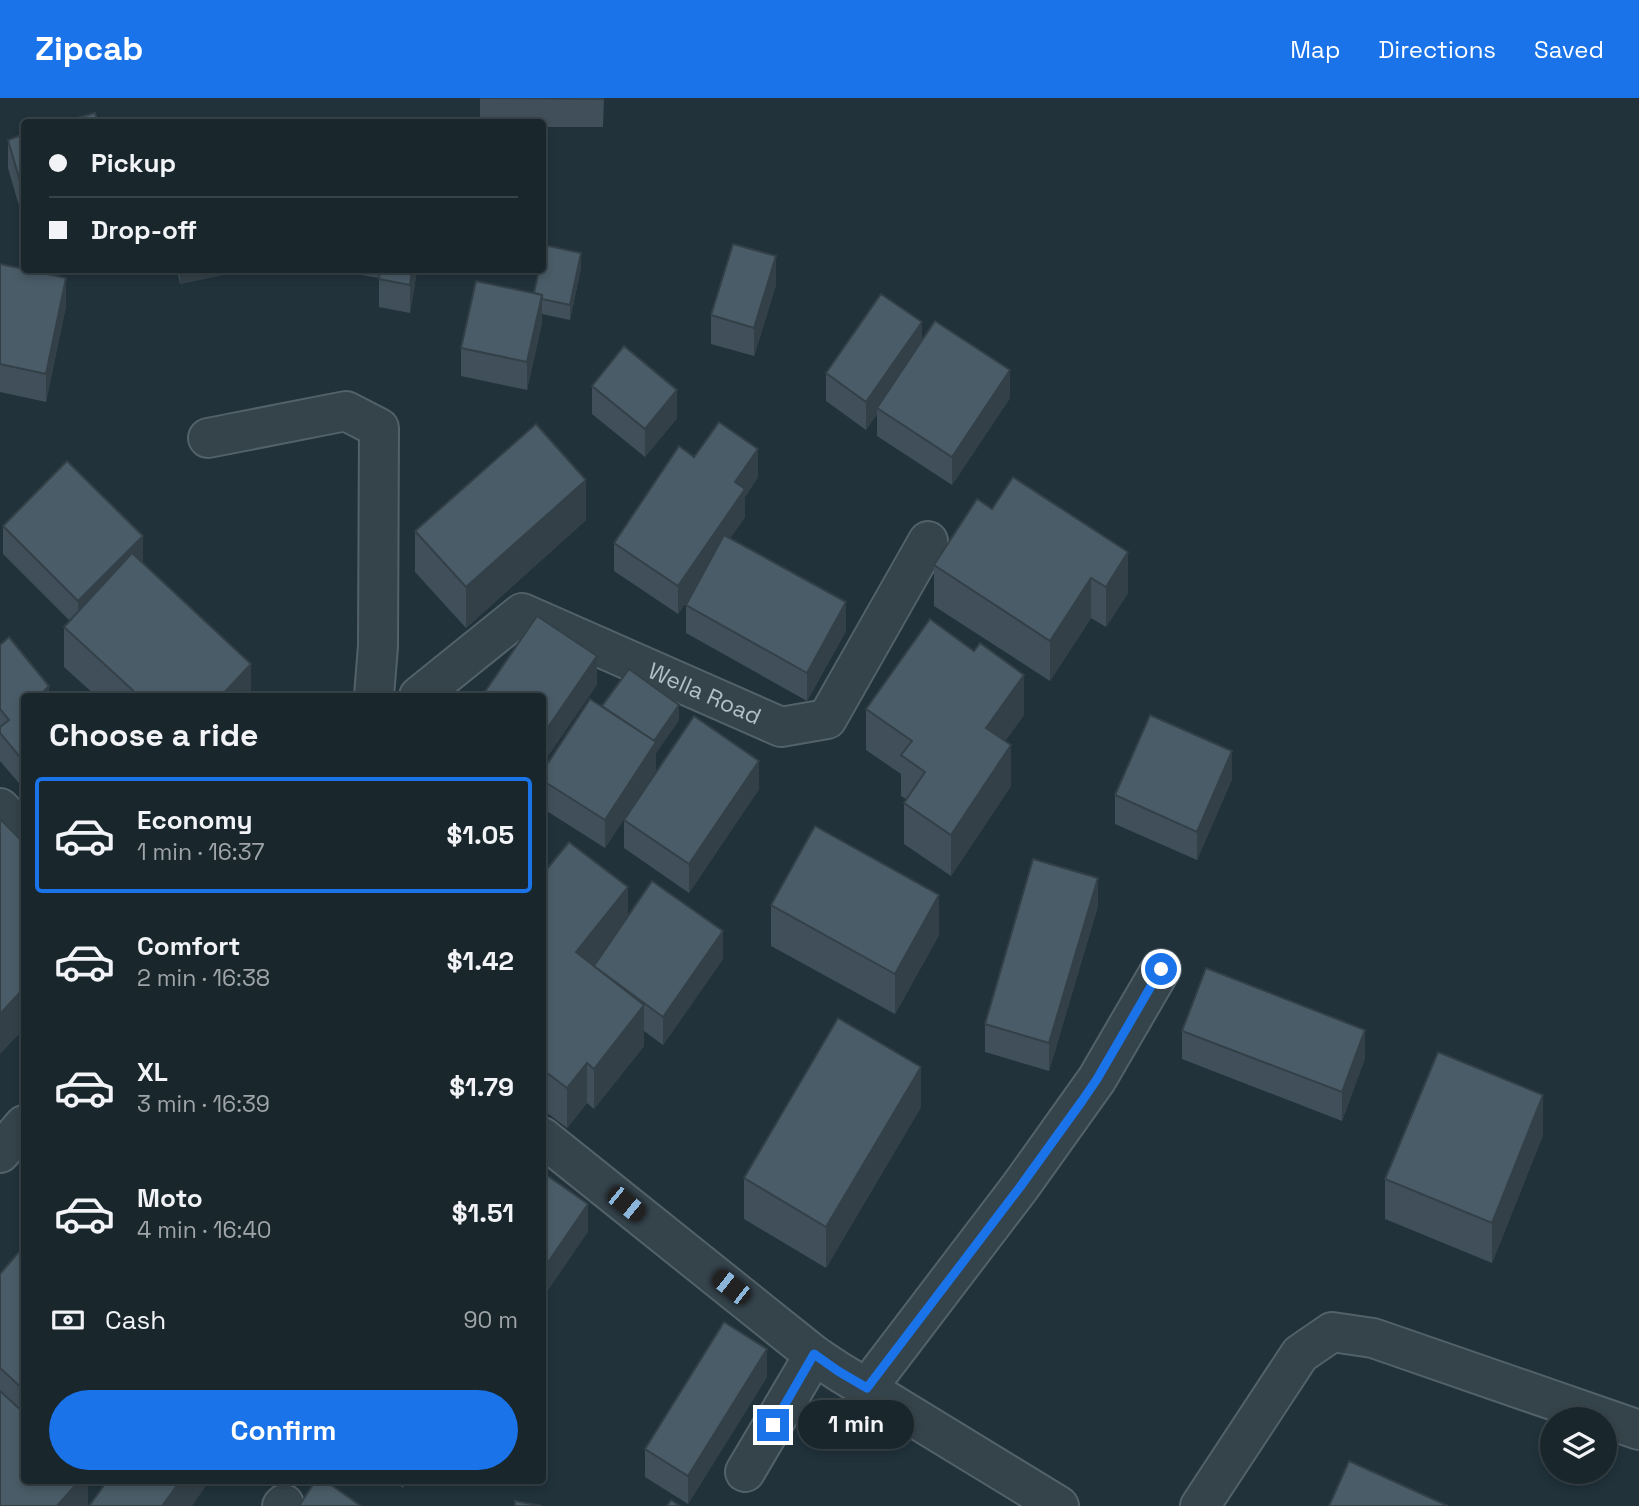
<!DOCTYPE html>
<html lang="en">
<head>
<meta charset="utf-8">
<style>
	:root { --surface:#19262c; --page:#222e34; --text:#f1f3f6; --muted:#9fa5a9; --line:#374348; --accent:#1a73e8 }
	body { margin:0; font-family:"Space Grotesk",sans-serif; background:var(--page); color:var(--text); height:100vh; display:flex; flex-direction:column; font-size:26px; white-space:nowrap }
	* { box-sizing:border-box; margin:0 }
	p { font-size:23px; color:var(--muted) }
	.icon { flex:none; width:38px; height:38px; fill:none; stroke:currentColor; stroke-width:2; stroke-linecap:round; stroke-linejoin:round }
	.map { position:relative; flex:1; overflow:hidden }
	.side { position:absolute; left:21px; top:595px; width:525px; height:791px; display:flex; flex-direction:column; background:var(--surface); border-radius:7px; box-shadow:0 4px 10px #0003,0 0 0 2px var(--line) }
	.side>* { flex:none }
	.hud { position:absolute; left:21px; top:21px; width:525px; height:154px; border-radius:7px; box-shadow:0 4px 10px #0003,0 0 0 2px var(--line); display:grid; align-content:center; height:154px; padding:0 28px; background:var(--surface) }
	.controls { position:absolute; left:1540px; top:1309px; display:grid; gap:14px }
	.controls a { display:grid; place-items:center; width:77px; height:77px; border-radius:50%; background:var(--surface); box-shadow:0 4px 10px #0003,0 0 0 2px var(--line); font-size:35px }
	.end { position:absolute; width:32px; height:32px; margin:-16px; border:9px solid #1a73e8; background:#fff; box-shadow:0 0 0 4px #fff }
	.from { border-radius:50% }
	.bubble { position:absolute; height:49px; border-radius:24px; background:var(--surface); box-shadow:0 4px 10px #0003,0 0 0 2px var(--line); font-size:23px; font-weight:700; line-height:49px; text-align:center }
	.car { position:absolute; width:21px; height:42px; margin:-21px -10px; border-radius:9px; box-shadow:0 0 5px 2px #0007; background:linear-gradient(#222 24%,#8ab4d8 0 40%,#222 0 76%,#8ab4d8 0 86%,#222 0) }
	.hud b { display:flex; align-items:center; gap:24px; height:66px; font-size:26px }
	.hud b+b { border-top:2px solid var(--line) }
	.hud i { width:18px; height:18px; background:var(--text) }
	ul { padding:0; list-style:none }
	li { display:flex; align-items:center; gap:21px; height:116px; margin:0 14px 10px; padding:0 14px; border:4px solid transparent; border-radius:7px }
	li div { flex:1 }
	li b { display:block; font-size:26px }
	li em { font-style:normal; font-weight:700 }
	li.active { border-color:var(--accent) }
	li>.icon { width:63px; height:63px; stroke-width:1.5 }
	h2 { padding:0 28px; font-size:32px; line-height:84px }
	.pay { display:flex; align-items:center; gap:18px; height:77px; padding:0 28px; font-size:26px }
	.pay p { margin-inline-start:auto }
	.primary-button { display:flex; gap:14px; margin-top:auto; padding:14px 28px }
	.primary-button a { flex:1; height:80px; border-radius:42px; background:var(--accent); color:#fff; font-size:28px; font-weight:700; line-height:80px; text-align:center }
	header { display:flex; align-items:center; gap:42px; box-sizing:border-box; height:98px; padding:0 35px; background:var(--accent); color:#fff }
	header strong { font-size:33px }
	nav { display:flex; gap:38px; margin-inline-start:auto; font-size:24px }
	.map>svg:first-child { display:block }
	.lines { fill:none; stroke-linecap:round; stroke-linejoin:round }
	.minor-casing { stroke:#536169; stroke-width:42 }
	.minor { stroke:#35434b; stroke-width:38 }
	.wall { fill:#404f59 }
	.shaded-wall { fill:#344048 }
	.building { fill:#4a5c67; stroke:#344048; stroke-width:2 }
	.route { stroke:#1a73e8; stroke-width:9 }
	.labels { text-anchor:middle; stroke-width:5; stroke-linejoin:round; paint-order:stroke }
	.street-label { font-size:23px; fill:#b0bec7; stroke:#1a2830 }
</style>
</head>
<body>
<header>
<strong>Zipcab</strong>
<nav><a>Map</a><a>Directions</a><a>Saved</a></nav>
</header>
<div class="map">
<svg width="1639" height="1408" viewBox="0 0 1639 1408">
	<rect width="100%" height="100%" fill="#21323b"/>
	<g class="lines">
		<defs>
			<g id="minor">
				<path d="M208,340L346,313L379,330L378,548L374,598"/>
				<path id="s1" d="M419,598L522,515L781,629L827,621L928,443"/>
				<path d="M0,710L24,736"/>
				<path d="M542,1039L814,1257L838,1273L1059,1408"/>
				<path d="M0,1055L24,1027"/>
				<path d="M867,1290L1020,1089L1097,981L1161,871"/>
				<path d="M745,1374L814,1257"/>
				<path d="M282,1408L284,1406"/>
				<path d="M1200,1408L1300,1256L1332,1234L1373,1240L1639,1332"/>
			</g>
		</defs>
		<use href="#minor" class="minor-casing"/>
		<use href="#minor" class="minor"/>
	</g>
	<g class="wall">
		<path d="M480,0H604L603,29H542V24H480Z"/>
		<path d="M24,36V125L8,70V42Z"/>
		<path d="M0,166L66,208L46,304L0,294Z"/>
		<path d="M581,170L570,222L542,216V225L527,292L461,278V250L534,195Z"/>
		<path d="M177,172H246L180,186Z"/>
		<path d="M331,172H417L410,215L379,209V180Z"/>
		<path d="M776,187L754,258L711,246V217Z"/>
		<path d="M922,243L1010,300L952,387L877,338V316L866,332L826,303V275Z"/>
		<path d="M592,288L677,320L645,359L592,316Z"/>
		<path d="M694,359L758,379L745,399V419L730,440L846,533L807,603L686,535V507L690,499L678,516L614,473V445Z"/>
		<path d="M992,411L1128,495L1106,529L1091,520L1050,583L934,508V467Z"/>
		<path d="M586,422L466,530L415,474V433Z"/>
		<path d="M3,428L143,465L251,598H96L64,569V529L70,523L3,456Z"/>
		<path d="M0,547L49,598H24V717V691L0,663Z"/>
		<path d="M602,608L679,622L656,655V672L605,750L542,710V674Z"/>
		<path d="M866,611L1024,617L1005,643L1011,688L951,778L904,746V705L906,701L901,698V676L866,652Z"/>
		<path d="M1232,681L1197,762L1115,726V697Z"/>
		<path d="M759,691L689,795L624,750V722Z"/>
		<path d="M542,777L628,819L723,861L663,947L644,933V948L594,1011L587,1005L567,1030L542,1011Z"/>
		<path d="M771,807L939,837L895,916L771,848Z"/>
		<path d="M1098,808L1049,973L985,954V926Z"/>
		<path d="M1182,933L1365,960L1342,1023L1182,961Z"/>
		<path d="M921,1009L826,1170L744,1121V1080Z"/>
		<path d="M1543,1037L1492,1165L1385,1121V1081Z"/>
		<path d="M24,1148V1382H88V1408H0V1176Z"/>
		<path d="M767,1279L688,1406L645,1379V1351Z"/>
		<path d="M392,1382H408L403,1390Z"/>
	</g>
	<g class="shaded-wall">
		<path d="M581,155V170L570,222V207Z"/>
		<path d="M776,158V187L754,258V230Z"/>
		<path d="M180,172H246L180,186Z"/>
		<path d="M412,172H417L410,215V187Z"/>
		<path d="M66,180V208L46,304V276Z"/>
		<path d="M542,197V225L527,292V264Z"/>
		<path d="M922,224V252L877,310V316L866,332V304Z"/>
		<path d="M1010,272V300L952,387V359Z"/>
		<path d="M677,292V320L645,359V331Z"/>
		<path d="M758,351V379L745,399V419L678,516V488L735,384Z"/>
		<path d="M586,382V422L466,530V489Z"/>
		<path d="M143,438V466L78,532V503Z"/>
		<path d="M1128,454V495L1106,529V489Z"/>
		<path d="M1091,480V520L1050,583V543Z"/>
		<path d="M846,504V533L807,603V575Z"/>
		<path d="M597,558V587L542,667V638Z"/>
		<path d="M251,566V598H221Z"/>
		<path d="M1024,577V617L986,670V630Z"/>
		<path d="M49,588V598H44V593Z"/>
		<path d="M679,607V622L656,655V672L605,750V722L652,645Z"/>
		<path d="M1011,647V688L951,778V737Z"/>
		<path d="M1232,653V681L1197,762V734Z"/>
		<path d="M759,663V691L689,795V766Z"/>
		<path d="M1098,780V808L1049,973V945Z"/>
		<path d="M628,789V830L595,870L576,854Z"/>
		<path d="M939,797V837L895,916V876Z"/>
		<path d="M723,833V861L663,947V919Z"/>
		<path d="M24,890V931L0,956V916Z"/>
		<path d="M644,907V948L594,1011V971Z"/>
		<path d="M1365,932V960L1342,1023V994Z"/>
		<path d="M587,965V1005L567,1030V990Z"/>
		<path d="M921,969V1009L826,1170V1129Z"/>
		<path d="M1543,997V1037L1492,1165V1125Z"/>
		<path d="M588,1106V1134L542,1201V1173Z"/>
		<path d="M767,1251V1279L688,1406V1378Z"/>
		<path d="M80,1382H88V1408H57Z"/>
		<path d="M181,1382H210L192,1408H162Z"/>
		<path d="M403,1382H408L403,1390Z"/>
	</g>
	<g class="building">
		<path d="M480,0H603V1Z"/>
		<path d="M95,15L98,24H63Z"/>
		<path d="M24,36V97L8,42Z"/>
		<path d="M733,146L776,158L754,230L711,217Z"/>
		<path d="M544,147L581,155L570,207L542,201V197L534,195L539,172H542V153Z"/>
		<path d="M0,166L66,180L46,276L0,266Z"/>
		<path d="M380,172H412L410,187L379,181Z"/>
		<path d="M476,183L542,197L527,264L461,250Z"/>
		<path d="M881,196L922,224L866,304L826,275Z"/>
		<path d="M935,223L1010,272L952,359L877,310Z"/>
		<path d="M624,248L677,292L645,331L592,288Z"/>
		<path d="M719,324L758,351L735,384L745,391L678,488L614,445L679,348L694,359Z"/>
		<path d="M536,326L586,382L466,489L415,433Z"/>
		<path d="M67,363L143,438L78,503L3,428Z"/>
		<path d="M1013,379L1128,454L1106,489L1091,480L1050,543L934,467L977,401L992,411Z"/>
		<path d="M724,437L846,504L807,575L686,507Z"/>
		<path d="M132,455L251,566L221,598H139L64,529Z"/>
		<path d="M537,518L597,558L542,638V598H482Z"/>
		<path d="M930,521L974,553L980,545L1024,577L986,630L1011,647L951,737L904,705L925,674L901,657L912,643L866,611Z"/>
		<path d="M9,539L49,588L44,593L48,598H24V664L0,635V629L9,622L0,611V547Z"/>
		<path d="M629,571L679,607L654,643L602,608Z"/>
		<path d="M590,601L656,644L605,722L542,682V674Z"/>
		<path d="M1150,617L1232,653L1197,734L1115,697Z"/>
		<path d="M694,618L759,663L689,766L624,722Z"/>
		<path d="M0,721L24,745V890L0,916Z"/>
		<path d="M815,728L939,797L895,876L771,807Z"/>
		<path d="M569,744L628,789L576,854L644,907L594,971L587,965L567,990L542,971V777Z"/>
		<path d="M1033,761L1098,780L1049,945L985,926Z"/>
		<path d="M652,783L723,833L663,919L594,868Z"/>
		<path d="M1206,870L1365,932L1342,994L1182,933Z"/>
		<path d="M838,920L921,969L826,1129L744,1080Z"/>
		<path d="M1438,954L1543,997L1492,1125L1385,1081Z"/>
		<path d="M542,1074L588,1106L542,1173Z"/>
		<path d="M24,1148V1292L0,1270V1176Z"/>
		<path d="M724,1224L767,1251L688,1378L645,1351Z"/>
		<path d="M0,1293L24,1315V1382H80L57,1408H0Z"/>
		<path d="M1349,1363L1448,1408H1329Z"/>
		<path d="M108,1382H181L162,1408H89Z"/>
		<path d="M316,1382H324L361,1408H299Z"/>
		<path d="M671,1402L680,1408H667Z"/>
		<path d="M515,1403L542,1408H515Z"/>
	</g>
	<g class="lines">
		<path class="route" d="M773,1327L814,1256L838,1273L867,1290L1020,1089L1082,1003L1097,981L1161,871"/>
	</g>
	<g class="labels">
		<g class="street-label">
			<text dy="8" stroke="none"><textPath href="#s1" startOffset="332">Wella Road</textPath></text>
		</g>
	</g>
</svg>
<div class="controls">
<a><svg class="icon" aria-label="layers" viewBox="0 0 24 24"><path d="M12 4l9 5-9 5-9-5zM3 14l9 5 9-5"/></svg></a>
</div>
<i class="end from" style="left:1161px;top:871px"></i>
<i class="end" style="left:773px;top:1327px"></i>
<div class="bubble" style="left:798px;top:1302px;width:116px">1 min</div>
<i class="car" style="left:626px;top:1106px;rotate:129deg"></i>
<i class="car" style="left:731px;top:1189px;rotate:308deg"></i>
<div class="hud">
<b><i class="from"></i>Pickup</b>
<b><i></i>Drop-off</b>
</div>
<section class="side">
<h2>Choose a ride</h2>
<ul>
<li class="active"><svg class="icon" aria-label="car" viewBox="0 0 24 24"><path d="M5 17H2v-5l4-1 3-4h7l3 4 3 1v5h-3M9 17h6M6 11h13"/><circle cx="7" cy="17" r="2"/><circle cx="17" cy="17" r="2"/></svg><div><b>Economy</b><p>1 min · 16:37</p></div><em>$1.05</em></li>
<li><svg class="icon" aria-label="car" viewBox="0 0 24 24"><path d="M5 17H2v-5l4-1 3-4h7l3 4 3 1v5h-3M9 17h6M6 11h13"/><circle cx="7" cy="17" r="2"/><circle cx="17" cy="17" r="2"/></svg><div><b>Comfort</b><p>2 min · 16:38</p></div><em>$1.42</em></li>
<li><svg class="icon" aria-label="car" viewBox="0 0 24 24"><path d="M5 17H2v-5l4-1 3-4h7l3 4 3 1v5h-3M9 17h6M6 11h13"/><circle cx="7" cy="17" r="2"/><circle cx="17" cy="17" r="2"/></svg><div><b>XL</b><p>3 min · 16:39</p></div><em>$1.79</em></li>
<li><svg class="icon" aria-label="car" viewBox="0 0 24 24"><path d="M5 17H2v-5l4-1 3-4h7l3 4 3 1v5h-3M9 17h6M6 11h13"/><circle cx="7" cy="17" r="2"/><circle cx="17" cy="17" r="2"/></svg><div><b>Moto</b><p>4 min · 16:40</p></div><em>$1.51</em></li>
</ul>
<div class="pay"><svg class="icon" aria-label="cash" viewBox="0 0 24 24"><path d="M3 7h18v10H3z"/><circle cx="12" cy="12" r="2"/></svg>Cash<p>90 m</p></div>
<div class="primary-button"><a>Confirm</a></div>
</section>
</div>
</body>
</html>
